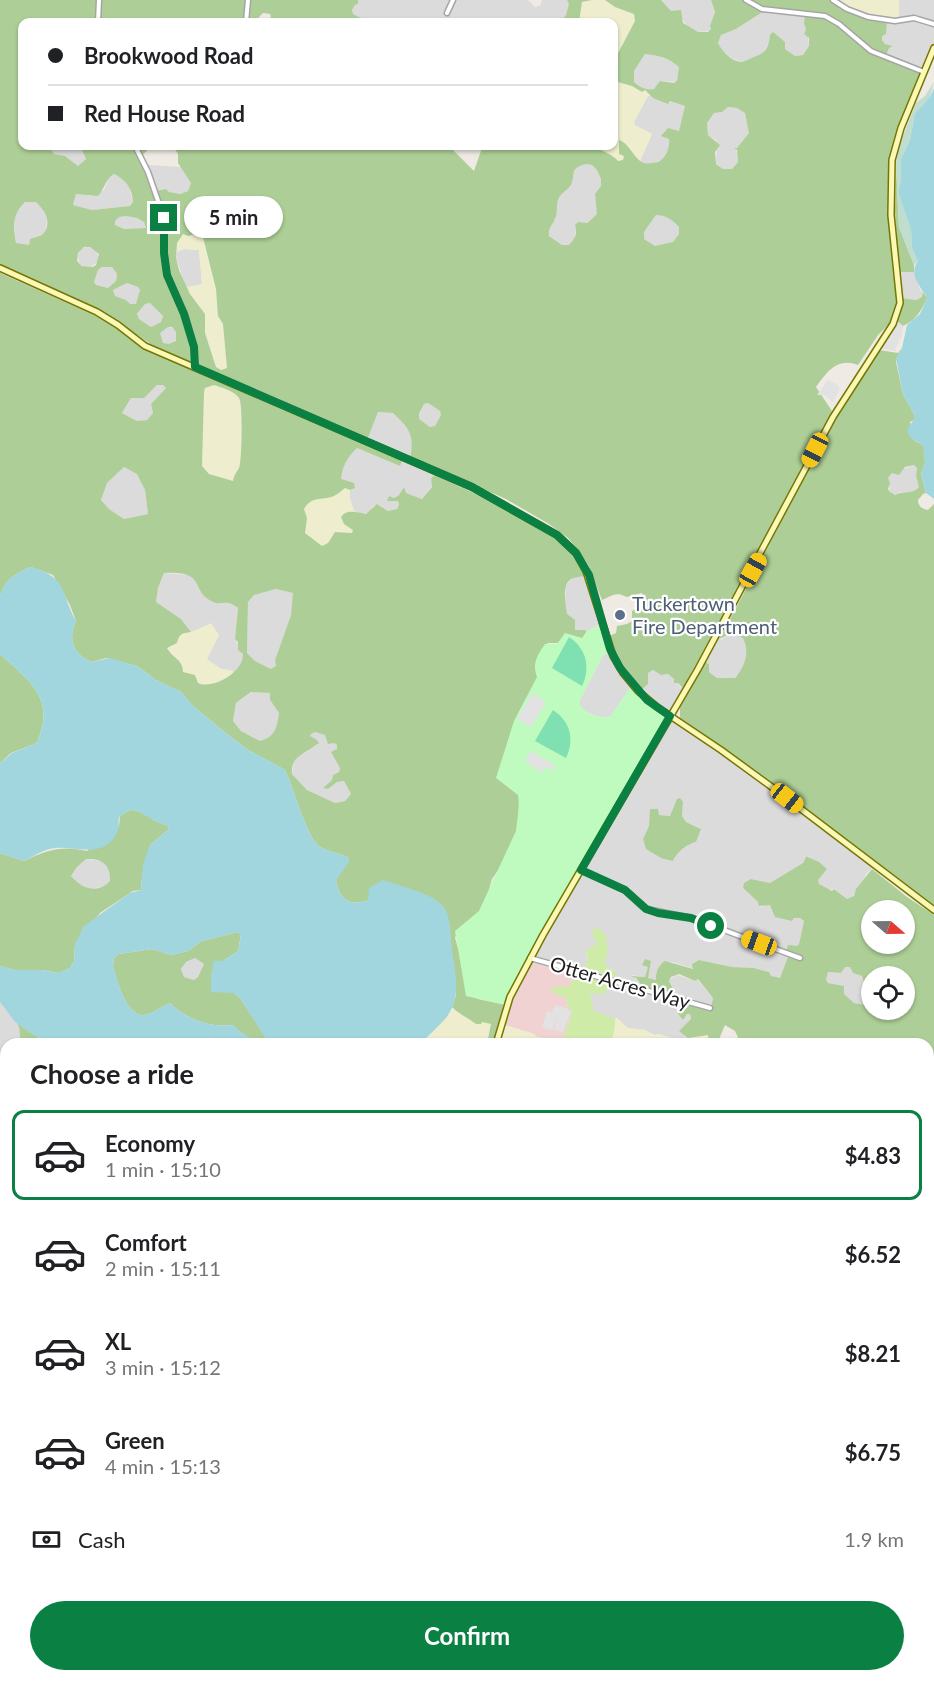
<!DOCTYPE html>
<html lang="en">
<head>
<meta charset="utf-8">
<style>
	:root { --surface:#fff; --page:#f6f6f6; --text:#202124; --muted:#757577; --line:#e0e0e0; --accent:#0b8043 }
	body { margin:0; font-family:Lato,sans-serif; background:var(--page); color:var(--text); height:100vh; display:flex; flex-direction:column; font-size:22px; white-space:nowrap }
	* { box-sizing:border-box; margin:0 }
	p { font-size:20px; color:var(--muted) }
	.icon { flex:none; width:33px; height:33px; fill:none; stroke:currentColor; stroke-width:2; stroke-linecap:round; stroke-linejoin:round }
	.map { position:relative; flex:1; overflow:hidden }
	.panel { position:absolute; left:0px; top:1038px; width:934px; height:644px; display:flex; flex-direction:column; background:var(--surface); border-radius:18px 18px 0 0; box-shadow:0 2px 4px #0004 }
	.panel>* { flex:none }
	.banner { position:absolute; left:18px; top:18px; width:600px; height:132px; border-radius:12px; box-shadow:0 2px 4px #0004; display:grid; align-content:center; height:132px; padding:0 30px; background:var(--surface) }
	.needle { width:39px; rotate:110deg }
	.tools { position:absolute; left:861px; top:900px; display:grid; gap:12px }
	.tools a { display:grid; place-items:center; width:54px; height:54px; border-radius:50%; background:var(--surface); box-shadow:0 2px 4px #0004; font-size:30px }
	.end { position:absolute; width:27px; height:27px; margin:-14px; border:8px solid #0b8043; background:#fff; box-shadow:0 0 0 3px #fff }
	.from { border-radius:50% }
	.bubble { position:absolute; height:42px; border-radius:21px; background:var(--surface); box-shadow:0 2px 4px #0004; font-size:20px; font-weight:700; line-height:42px; text-align:center }
	.car { position:absolute; width:18px; height:36px; margin:-18px -9px; border-radius:8px; box-shadow:0 0 4px 2px #0007; background:linear-gradient(#f5c518 24%,#345 0 40%,#f5c518 0 76%,#345 0 86%,#f5c518 0) }
	.banner b { display:flex; align-items:center; gap:21px; height:57px; font-size:22px }
	.banner b+b { border-top:2px solid var(--line) }
	.banner i { width:15px; height:15px; background:var(--text) }
	ul { padding:0; list-style:none }
	li { display:flex; align-items:center; gap:18px; height:90px; margin:0 12px 9px; padding:0 18px; border:3px solid transparent; border-radius:12px }
	li div { flex:1 }
	li b { display:block; font-size:22px }
	li em { font-style:normal; font-weight:700 }
	li.active { border-color:var(--accent) }
	li>.icon { width:54px; height:54px; stroke-width:1.5 }
	h2 { padding:0 30px; font-size:27px; line-height:72px }
	.pay { display:flex; align-items:center; gap:15px; height:66px; padding:0 30px; font-size:22px }
	.pay p { margin-inline-start:auto }
	.button { display:flex; gap:12px; margin-top:auto; padding:12px 30px }
	.button a { flex:1; height:69px; border-radius:36px; background:var(--accent); color:#fff; font-size:24px; font-weight:700; line-height:69px; text-align:center }
	.map>svg:first-child { display:block }
	.residential { fill:#dcdbdb; fill-rule:evenodd }
	.commercial { fill:#f0d2d3 }
	.construction { fill:#c4c2af }
	.farmland { fill:#eeeece }
	.grass { fill:#cfeba8 }
	.forest { fill:#adcf97; fill-rule:evenodd }
	.wetland { fill:#c0decd }
	.park { fill:#bffbbf }
	.pitch { fill:#7fe0b2 }
	.parking { fill:#e2e2e2 }
	.water { fill:#a2d6de; fill-rule:evenodd }
	.lines { fill:none; stroke-linecap:round; stroke-linejoin:round }
	.street-casing { stroke:#a5a5a5; stroke-width:7 }
	.secondary-casing { stroke:#757702; stroke-width:8 }
	.street { stroke:#fff; stroke-width:4 }
	.secondary { stroke:#fbf8b5; stroke-width:5 }
	.route { stroke:#0b8043; stroke-width:8 }
	.service-dot { fill:#5c6f8a; stroke:#fff; stroke-width:2 }
	.labels { text-anchor:middle; stroke-width:4.5; stroke-linejoin:round; paint-order:stroke }
	.service-label { font-size:20px; fill:#4e5e75; stroke:#fff; text-anchor:start }
	.street-label { font-size:20px; fill:#1e1e1e; stroke:#fff }
</style>
</head>
<body>
<div class="map">
<svg width="934" height="1681" viewBox="0 0 934 1681">
	<rect width="100%" height="100%" fill="#efeae3"/>
	<g class="residential">
		<path d="M358,0H528L535,7L540,6L542,0H567L570,4L566,16L561,22H361V18L353,14L352,10L355,5L358,4Z"/>
		<path d="M661,0H711L715,12L710,31L698,32L687,27L678,11H671Z"/>
		<path d="M899,0H934V50L925,71L886,56L889,48L893,46L885,44L882,40V36L887,21L898,20Z"/>
		<path d="M764,11L805,15L809,46L803,55L795,56L785,49L769,44L761,55L746,61H739L732,58L722,50L718,43L721,35L736,29Z"/>
		<path d="M645,54H655L673,62L679,67L677,82L661,81L654,89L645,90L639,87L634,82V71Z"/>
		<path d="M651,95L668,104L670,101L686,106L679,131L663,136L669,139L670,146L665,156L662,160L649,165L640,161L652,134L635,125L634,122L648,96Z"/>
		<path d="M728,107L737,108L745,112L750,133L736,149L738,162L732,169H723L716,163L717,141L708,135L707,123L714,113L722,112Z"/>
		<path d="M49,146H80L86,159L78,166L65,156L54,154Z"/>
		<path d="M586,164L592,165L597,170L601,179V186L595,197L597,199V214L586,223L578,222L574,239L570,245H562L549,236L548,230L556,218L557,201L561,193L570,187L575,170L578,166Z"/>
		<path d="M148,165L181,167L191,183L188,191L180,194L155,191Z"/>
		<path d="M113,174L122,178L129,187L133,202L130,206L92,210L73,205L76,194L81,193L91,196L104,190L110,176Z"/>
		<path d="M25,202H36L46,211L47,216L46,230L42,235L30,239L29,246L16,243L15,234L14,217Z"/>
		<path d="M656,215H663L669,218L679,227V234L674,243L655,246L644,239V232Z"/>
		<path d="M126,216L137,218L144,221L146,228L124,229L115,225L114,221L119,217Z"/>
		<circle cx="88" cy="257" r="10"/>
		<path d="M184,249L199,250L202,284L192,287H187L185,284L176,258L177,252Z"/>
		<path d="M102,267H112L117,274L116,281L108,288L96,286L94,282L98,270Z"/>
		<path d="M906,270L914,272L920,290L923,292L922,297L916,300L901,298L899,272Z"/>
		<path d="M127,283L138,287L140,290L139,298L136,304H130L115,296L113,290Z"/>
		<path d="M150,303L163,316L161,322L151,327L139,319L137,315L145,304Z"/>
		<circle cx="168" cy="336" r="9"/>
		<path d="M157,385H163L166,388L151,404L153,413L147,420L137,421L122,413L131,398Z"/>
		<path d="M428,403L440,411L441,415L435,426L430,427L419,420V416L424,404Z"/>
		<path d="M378,412L393,413L401,420L410,431L413,443L409,459L436,472L431,479L432,486L422,499L406,493L404,488L399,495L394,498L389,496L387,501H398L399,505L397,509L388,511L380,505L373,506L370,512L363,514L354,511L350,499V490L355,488L341,480V471L350,455L357,448L400,466L403,459L367,441Z"/>
		<path d="M914,465L917,468L916,476L919,487L916,491L907,493L901,492L893,495L890,492L888,478L892,473Z"/>
		<path d="M124,467L137,473L145,490L148,514L124,519L109,509L101,500L107,483Z"/>
		<path d="M164,573L189,575L195,579L200,591L209,600L215,603L226,602L232,603L238,608L235,639L243,654L244,661L235,673L230,670L221,669L206,659L219,635L210,624L191,632L181,619L156,602L158,588Z"/>
		<path d="M588,574L603,623L587,631H579L575,630L572,619L567,615L565,601L566,586L572,578Z"/>
		<path d="M276,589L294,593L291,615L275,660L277,667L271,669L255,661L247,653L248,602L254,595Z"/>
		<path d="M731,634L743,638L747,644L745,663L742,670L735,678H717L709,672V664L702,660L715,636L721,640Z"/>
		<path d="M610,649L632,685L611,716L600,718L583,710L580,705V700L602,657Z"/>
		<path d="M653,670L661,675L668,674L678,682L679,686L685,689L671,715L723,750L874,866L866,874L863,881L851,899H847L835,889L827,890L819,884L818,880L826,869L808,856H805L803,863L770,883L751,879L743,888L758,902L760,907L770,904L780,917L792,921L794,918H800L804,921L799,944L797,946H788L789,954L780,978H776L771,976L769,972L754,968L732,967L700,960L694,969L673,962L661,963L656,973V980L647,978L651,961L645,977L632,975L642,986L672,988L669,980L677,975L695,981L697,979L713,998L711,1008L678,1014L683,1020L687,1014H690L691,1019L686,1026L689,1037L684,1042L659,1034L655,1035L644,1030L640,1031L628,1028L617,1018L614,1019L594,1011L590,995L610,980L615,970L610,969L605,964L607,949L593,936L598,943L586,954L588,959L583,972L530,958L640,692L647,686L648,673ZM683,802L682,816L686,822L700,828L696,842L691,843L673,857L661,858L647,849L643,839L649,826L658,815L671,816L673,808Z"/>
		<path d="M252,692L270,693V700L279,713L277,729L269,739L260,741L241,731L233,721L236,703Z"/>
		<path d="M315,732L325,735L337,745V761L340,768L339,772L333,775L332,780L324,787L328,789L337,782L344,781L351,794L345,801L335,803L307,790L292,774L294,761L300,755L309,751L314,745H319L310,736V734Z"/>
		<path d="M86,859L102,861L108,866L110,872V881L105,886L90,889L76,882L71,876L77,867Z"/>
		<path d="M195,958L204,964L198,977L194,980L184,977L181,969L186,962Z"/>
		<path d="M845,966L851,967L862,976L871,992L869,1003L866,1005L854,1003L844,994L843,986L828,983L825,980L828,972L840,973Z"/>
		<path d="M0,1002L19,1027L21,1040V1044H6V1062H0Z"/>
		<path d="M537,1676H587L592,1681H536Z"/>
	</g>
	<path class="commercial" d="M530,958L573,970L574,978L569,988L556,986L553,992L566,998L568,1007L572,1012L563,1041L537,1037L534,1034L501,1024L506,1006Z"/>
	<g class="construction">
		<path d="M929,1605L934,1611V1669L929,1670Z"/>
		<path d="M843,1676H924L912,1681H849Z"/>
	</g>
	<g class="farmland">
		<path d="M592,0H605L615,7L634,14L635,21L614,61V22H579L583,2Z"/>
		<path d="M833,0H899V17L898,20L887,21L851,11Z"/>
		<path d="M616,80L632,86L642,92L645,90L651,95L648,96L634,122L635,125L652,134L640,161L637,160L631,151L624,156L623,160L618,161L612,155L602,152L597,146H614V81Z"/>
		<path d="M198,233L202,235L204,241L216,290L218,316L223,324L227,368L221,370L216,367L205,333V314L190,294L187,287L202,284L199,250L184,249L177,252V243L183,234L188,236Z"/>
		<path d="M214,385L226,388L239,398L240,404L242,438L240,468L235,472L233,481L209,474L202,467L204,392L205,388Z"/>
		<path d="M345,488L350,490V499L354,511L351,513L348,527L353,530L352,533L339,531L332,534L328,543L322,546L317,544L305,533L307,522L304,510L308,502L322,497H332Z"/>
		<path d="M211,623L219,635L207,659L221,669L230,670L235,673L213,684L204,685L183,672L179,659L172,655L167,648L182,633L195,631Z"/>
		<path d="M452,1007L457,1013L468,1017L474,1023L482,1022L491,1024L487,1044H444L439,1039L428,1037L447,1016Z"/>
		<path d="M616,1018L628,1028L645,1030L654,1035L659,1034L684,1042L695,1036L704,1037L709,1034V1044H610Z"/>
		<path d="M501,1024L534,1034L537,1037L563,1041L568,1044H496Z"/>
		<path d="M280,1676H478V1681H279Z"/>
	</g>
	<path class="grass" d="M598,927L607,937L606,943C610,949 606,957 605,964L610,969L616,971L614,981L610,980L605,994L598,993L596,995L593,993L590,995L594,1011L615,1019C616,1028 613,1036 610,1044H568L563,1041L572,1012L568,1007L566,998L550,991L556,986L569,987L574,978L573,970L583,972L588,959L586,951L597,943L591,932Z"/>
	<g class="forest">
		<path d="M0,0H358V4L355,5L352,10L353,14L361,18V22H263L271,17L270,14L263,13L254,22H226L214,18L211,21L206,20L202,22H22V146H49L54,154L65,156L78,166L86,159L80,146H145L147,151L143,154L156,191L166,189L169,192L180,194L188,191L191,183L178,163V154L173,146H449L474,171L482,148L478,146H597C603,153 611,153 618,161L623,160L624,156L619,154V140C633,145 635,167 652,163C656,162 658,163 661,160C667,156 670,145 669,139L661,136L668,128L679,131L685,106L670,101L668,104L653,98L645,90L642,92L632,86L614,81V61L635,21L634,14L615,7L605,0H661L671,11L681,10L683,23L698,32H708L711,29L710,26L715,12L711,0H833L851,11L887,21L886,34L882,36V40L885,44L893,46L889,48L886,56L924,71L917,86L889,173L891,239L897,292V306L892,321L878,335L858,365C837,357 827,372 816,387L832,411L683,688L678,683H674V679L668,674L661,675L653,670L648,673V684L640,692L621,670L607,637L616,633L617,626L627,624L632,621V611L645,604L642,593L627,597L619,594L613,595L602,600L589,566L578,550L568,538L549,524L506,499L410,457C415,435 409,428 393,413L378,412L368,438L222,375L158,349L106,314L0,264ZM764,11L805,15L804,23L806,30L804,34L809,38V46L803,55L795,56L785,49V42L773,32L770,35C769,47 766,53 754,57C751,58 748,60 745,61C734,65 722,51 718,43L721,35L736,29ZM645,54C658,55 669,58 679,67L677,81L674,83L660,81L654,89C645,90 641,88 634,82V71ZM728,107L737,108L745,113L749,133L737,148H734L737,150L738,162L732,169H723L716,164L715,152L720,145L708,135L707,123L714,113L722,112ZM586,164L592,165L597,170L601,179V186L595,194L597,214L587,223L578,222L575,225C578,233 575,239 569,245H562L549,236C548,227 552,226 555,219C558,214 556,205 558,200C560,193 567,191 571,185C576,174 569,168 586,164ZM114,174C126,180 132,188 133,202L130,206L92,210L73,205L76,194L98,196C104,190 106,178 114,174ZM25,202H36C45,211 50,218 46,230L42,235L30,239L29,245L16,243C13,224 12,216 25,202ZM656,215C667,215 672,220 679,227V234L673,242L655,246L644,239V232ZM126,216L137,218L144,222L146,228L124,229L115,225V221L119,217ZM198,233L202,235L204,241L216,289L218,316L223,324L227,368L221,370L216,367L205,333V314L190,294L179,270L176,258L177,243L183,234L188,236ZM84,247H90L99,254L96,265L93,267L82,266L77,261L78,253ZM102,267H112L117,274L116,281L108,288L96,285L94,282L98,270ZM127,283L138,287L140,290L136,304H130L126,300L115,296L113,290ZM150,303L163,316L161,322L151,327L139,319L137,314L145,304ZM168,327H172L176,332V341L169,344L163,343L160,333ZM428,403L440,411L441,415L435,426L430,427L419,419V414L424,404Z"/>
		<path d="M567,0H592L582,2L579,22H561L566,15L569,4Z"/>
		<path d="M896,165L899,227L914,265V272H899L895,212Z"/>
		<path d="M0,273L107,321L150,351L403,459L400,466L357,448C348,456 342,467 341,479L354,483L355,488L350,490L345,488C341,491 336,496 331,497C319,500 311,497 304,509L307,518L305,533L322,546L328,543L335,532L352,533L353,530L344,524L341,517C346,509 357,512 366,514L377,504L388,511L397,509L399,505L398,501H387L389,496L394,498L399,495L404,487L406,493L422,499L432,487L431,479L434,475L496,503L563,542L578,561L586,575C582,577 575,577 571,579C561,586 566,605 567,614L575,620V630H585L588,633L583,639L557,643H548L542,649L538,677L531,689L519,794L520,806L518,831L499,869L492,879L488,893L477,917L458,929L455,938L472,995L478,999L506,1005L496,1044H487L491,1024L482,1022L481,1024H476C468,1018 459,1014 452,1007L456,995L449,924L443,906L370,896L368,900C349,908 339,898 336,880L349,858C340,853 327,852 319,846C306,836 293,786 285,770L248,750L227,734L193,706L181,692L156,680L137,666L106,658L92,662C74,655 67,640 76,621L70,605L53,575L31,567C14,574 6,579 0,596ZM157,385H163L166,388L151,404L153,413L147,420L137,421L122,413L131,398H144ZM214,385C222,388 233,390 239,398C243,403 242,462 239,468C236,473 234,475 233,481L209,474L202,466L204,392L205,388ZM124,467L137,474L145,490L148,514L124,519L109,509L101,500L107,483ZM164,573C209,571 188,590 213,602C222,606 226,598 238,608L235,639L238,642V650L243,654C244,672 213,690 198,683L195,675L183,672C183,659 172,658 167,648L177,643C179,634 182,633 191,632L181,619L156,602L158,588ZM276,589L293,593L291,615L275,660L276,666L271,669L255,661L247,653L248,602L254,595ZM251,692L270,693V700L279,713C277,728 275,737 260,741L241,731L233,721L236,703ZM315,732L325,735L328,744L334,743L337,745V749L331,752L340,768L339,772L333,775L332,780L323,788L328,789L337,782L344,781L351,794L345,801L335,803L307,790L292,774C291,761 297,757 307,751C312,749 313,745 319,744L317,740L310,736L311,734Z"/>
		<path d="M923,292L927,298C921,311 916,320 903,326L897,321L901,308V298L916,300L922,297Z"/>
		<path d="M902,348L898,355L896,362L903,394L915,416L914,420L910,422L915,441L923,445L924,448L925,463L921,474L926,493L923,494L918,500C918,506 922,509 928,510L934,504V499V906L781,790L680,718V707L705,662L709,664V672L717,678H735C745,667 750,651 743,638L731,634L719,639C773,543 817,442 879,350L898,353ZM914,465L917,468L916,476L919,487C912,495 904,490 895,495L890,492L888,489L890,483L888,478L892,473L899,475L905,467Z"/>
		<path d="M0,654C9,661 16,669 25,677C46,699 48,715 37,743L11,753L0,763Z"/>
		<path d="M680,798L683,802L682,816L686,822L701,829L696,842C688,843 675,854 673,861L661,858L646,849L643,839L649,826L650,809H658L659,815L670,816L677,799Z"/>
		<path d="M130,810C144,810 153,823 167,825L169,829L150,845L142,877L141,890L133,891L100,913L75,944L74,961L70,968L58,973L43,970H15L0,966V853L24,861C46,850 63,845 87,851L119,826L120,816ZM86,859C102,858 111,865 110,881C98,894 82,889 71,876L77,867Z"/>
		<path d="M806,856L819,862L827,869L818,880L819,884L832,891L834,889L847,899L854,896L856,889L872,869L907,897L934,915V1611L928,1605V1044H741L735,1031L725,1025L717,1044H709L708,1035L688,1038L679,1031L691,1019L690,1014H687L683,1020L678,1014L684,1001L711,1008L713,998L698,979L695,981L679,974L671,977L669,981L673,989L672,997L642,989V986L636,978L631,976L645,977L648,967L642,965L645,959L651,961L648,978L656,980C655,973 659,964 665,961L693,969L692,964L699,960L732,967L754,968L769,972L771,976L780,978L789,954L786,952L788,945L797,946L799,944L804,921L800,918H794L792,921L775,917L770,905L759,906L758,902L743,888L744,883L751,879L770,883L803,863ZM872,910H904V944H872ZM845,967H850L853,973L862,976L864,982L861,988L869,989L871,992L869,1003L865,1005L854,1003L844,994V986L828,983L826,980L828,972L841,973ZM872,976H904V1010H872Z"/>
		<path d="M238,932L241,935L238,951L223,961L234,993L240,998L269,1042C253,1041 244,1037 233,1025C210,1028 186,1019 170,1003C162,1006 151,1015 144,1015C126,1016 117,981 113,966L114,958L119,954L152,949L171,955L188,951L202,941ZM195,958L204,964L198,977L194,980L184,977L181,969L186,962Z"/>
		<path d="M16,1022L39,1038L66,1040L72,1044H21L19,1027Z"/>
		<path d="M0,1117L2,1124L6,1126V1676H280L279,1681H0Z"/>
		<path d="M587,1676H843L849,1681H592Z"/>
	</g>
	<path class="wetland" d="M934,82L930,97L923,105L914,119L910,140L901,159V180L898,192L911,230L912,248L918,261L914,265L899,227L896,165L897,151L916,103L925,96Z"/>
	<path class="park" d="M603,624L610,649L602,657L580,700V705C586,715 601,719 611,716L632,685L670,716L506,1005L466,996L455,931L479,911L516,831C517,819 520,807 518,795L496,778L514,721L537,677C532,663 537,656 545,644H557L565,633L582,638L587,631Z"/>
	<g class="pitch">
		<path d="M569,637C586,648 591,667 582,686L552,668Z"/>
		<path d="M553,710C570,721 575,739 566,758L535,741Z"/>
	</g>
	<g class="parking">
		<path d="M897,321L903,326L902,335L895,351L880,348Z"/>
		<path d="M828,380L836,384L840,389L833,402L824,395H817Z"/>
		<path d="M532,693L546,702L531,727L517,719Z"/>
		<path d="M531,751L555,765L552,771L546,767L542,773L525,761Z"/>
		<path d="M555,1005L566,1008L571,1012L563,1032L554,1030L558,1014L552,1030L542,1028L547,1011L552,1012Z"/>
	</g>
	<g class="water">
		<path d="M934,88V499L926,493L921,474L925,463L923,445L912,439L907,432C909,425 914,421 915,416L903,394L896,358L902,348L907,325L920,314L927,298C920,285 908,275 918,261L912,248L911,230L898,192L901,180V159L910,140L915,114L930,97Z"/>
		<path d="M31,567C69,578 60,593 76,621C67,640 74,655 92,662L110,658L137,666L156,680L181,692L193,706L227,734L248,750L285,770C293,786 306,836 319,846C327,852 340,853 349,858V862L336,880C339,898 349,908 368,900L369,888L383,880C399,886 432,893 443,906C450,914 450,931 451,941C453,967 464,995 446,1018C438,1027 429,1035 420,1044H72L66,1040L39,1038L15,1022L0,1002V966L15,970H43L57,973L70,968L74,961L75,944L84,926L130,893L141,890L143,864L150,845L169,829L167,825C152,823 144,810 130,810L120,816C117,821 120,825 118,830C106,860 77,846 55,848C44,849 34,856 24,861L0,853V763L12,753L37,743C48,715 46,699 25,677C16,669 9,661 0,654V596C6,579 14,574 31,567ZM238,932L241,936L238,951L223,961H214L211,976V992L234,993L240,998L268,1042C253,1041 244,1036 233,1025C210,1028 186,1019 170,1003C162,1006 151,1015 144,1015C126,1016 117,980 113,966L114,958L119,954L152,949L171,955L188,951L202,941Z"/>
	</g>
	<g class="lines">
		<defs>
			<g id="street">
				<path d="M746,0L762,9L825,16L839,24L871,51L924,72"/>
				<path d="M833,0L847,9L868,17L895,21L914,18L934,24"/>
				<path d="M447,13L453,0"/>
				<path d="M98,22L99,0"/>
				<path d="M246,22L248,0"/>
				<path d="M135,146L148,172L164,218V253L167,275L185,314L194,347L195,367"/>
				<path d="M581,870L625,890L647,909L691,918L800,958"/>
				<path d="M530,958L710,1008"/>
			</g>
			<g id="secondary">
				<path d="M0,268L97,312L118,325L145,346L472,487L557,535L576,553L586,571L613,656L623,673L638,691L657,707L721,750L780,793L934,910"/>
				<path d="M496,1044L510,997L543,935L698,669L833,417L893,324L900,303L891,215L892,160L901,128L934,48"/>
				<path d="M535,1681L536,1676"/>
			</g>
		</defs>
		<use href="#street" class="street-casing"/>
		<use href="#secondary" class="secondary-casing"/>
		<use href="#street" class="street"/>
		<use href="#secondary" class="secondary"/>
	</g>
	<g class="lines">
		<path class="route" d="M164,218V253L167,275L184,314L194,347L195,367L472,487L557,535L576,553L589,575L610,649L620,668L647,700L670,716L581,870L625,890L646,909L658,913L691,918L711,926"/>
	</g>
	<circle class="service-dot" cx="620" cy="615" r="6"/>
	<g class="labels">
		<g class="service-label">
			<text x="632" y="611">Tuckertown<tspan x="632" dy="23">Fire Department</tspan></text>
		</g>
		<g class="street-label">
			<text transform="translate(620 983) rotate(16)" y="7">Otter Acres Way</text>
		</g>
	</g>
</svg>
<div class="tools">
<a><svg class="needle" viewBox="-14 -14 28 28"><path d="M0-13l5 13h-10z" fill="#e53935"/><path d="M0 13l5-13h-10z" fill="#757577"/></svg></a>
<a><svg class="icon" aria-label="locate" viewBox="0 0 24 24"><circle cx="12" cy="12" r="6"/><path d="M12 2v4M12 18v4M2 12h4M18 12h4"/></svg></a>
</div>
<i class="end from" style="left:711px;top:926px"></i>
<i class="end" style="left:164px;top:218px"></i>
<div class="bubble" style="left:184px;top:196px;width:99px">5 min</div>
<i class="car" style="left:815px;top:450px;rotate:207deg"></i>
<i class="car" style="left:753px;top:570px;rotate:29deg"></i>
<i class="car" style="left:787px;top:798px;rotate:128deg"></i>
<i class="car" style="left:759px;top:943px;rotate:290deg"></i>
<div class="banner">
<b><i class="from"></i>Brookwood Road</b>
<b><i></i>Red House Road</b>
</div>
<section class="panel">
<h2>Choose a ride</h2>
<ul>
<li class="active"><svg class="icon" aria-label="car" viewBox="0 0 24 24"><path d="M5 17H2v-5l4-1 3-4h7l3 4 3 1v5h-3M9 17h6M6 11h13"/><circle cx="7" cy="17" r="2"/><circle cx="17" cy="17" r="2"/></svg><div><b>Economy</b><p>1 min · 15:10</p></div><em>$4.83</em></li>
<li><svg class="icon" aria-label="car" viewBox="0 0 24 24"><path d="M5 17H2v-5l4-1 3-4h7l3 4 3 1v5h-3M9 17h6M6 11h13"/><circle cx="7" cy="17" r="2"/><circle cx="17" cy="17" r="2"/></svg><div><b>Comfort</b><p>2 min · 15:11</p></div><em>$6.52</em></li>
<li><svg class="icon" aria-label="car" viewBox="0 0 24 24"><path d="M5 17H2v-5l4-1 3-4h7l3 4 3 1v5h-3M9 17h6M6 11h13"/><circle cx="7" cy="17" r="2"/><circle cx="17" cy="17" r="2"/></svg><div><b>XL</b><p>3 min · 15:12</p></div><em>$8.21</em></li>
<li><svg class="icon" aria-label="car" viewBox="0 0 24 24"><path d="M5 17H2v-5l4-1 3-4h7l3 4 3 1v5h-3M9 17h6M6 11h13"/><circle cx="7" cy="17" r="2"/><circle cx="17" cy="17" r="2"/></svg><div><b>Green</b><p>4 min · 15:13</p></div><em>$6.75</em></li>
</ul>
<div class="pay"><svg class="icon" aria-label="cash" viewBox="0 0 24 24"><path d="M3 7h18v10H3z"/><circle cx="12" cy="12" r="2"/></svg>Cash<p>1.9 km</p></div>
<div class="button"><a>Confirm</a></div>
</section>
</div>
</body>
</html>
